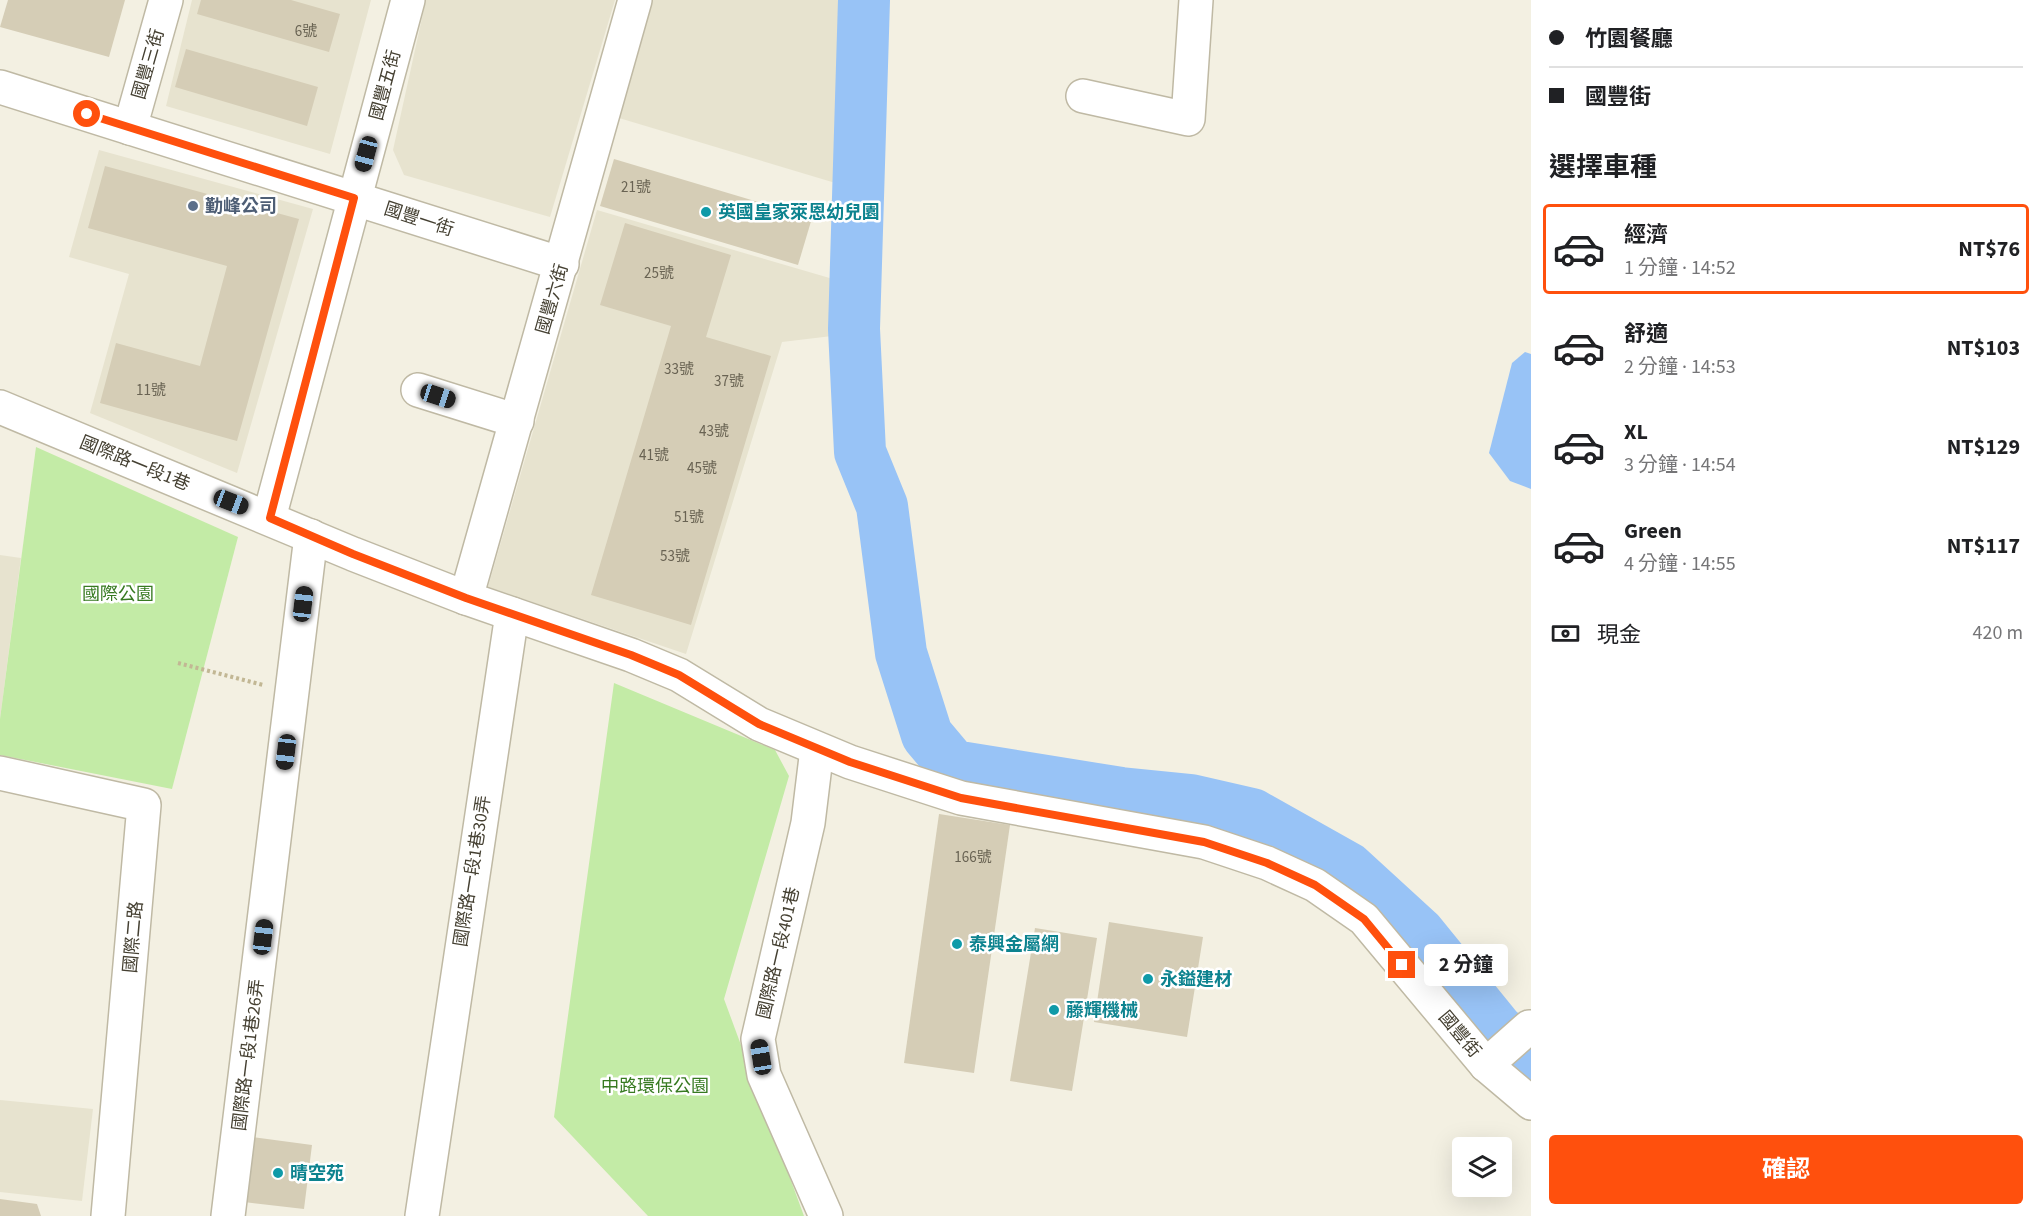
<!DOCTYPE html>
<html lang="zh-TW">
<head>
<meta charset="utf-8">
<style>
	:root { --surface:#fff; --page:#f6f6f6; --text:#202124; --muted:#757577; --line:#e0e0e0; --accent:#ff500d }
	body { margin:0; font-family:"Source Sans 3","Noto Sans TC",sans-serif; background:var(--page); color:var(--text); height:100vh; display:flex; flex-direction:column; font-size:22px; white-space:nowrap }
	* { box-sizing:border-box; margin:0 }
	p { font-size:20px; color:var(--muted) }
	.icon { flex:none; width:33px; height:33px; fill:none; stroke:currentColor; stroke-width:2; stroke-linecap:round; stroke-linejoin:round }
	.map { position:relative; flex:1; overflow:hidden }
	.drawer { display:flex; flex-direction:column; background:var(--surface); width:510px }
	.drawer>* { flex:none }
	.top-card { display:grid; align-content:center; height:132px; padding:0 18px; background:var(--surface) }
	.controls { position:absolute; left:1452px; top:1137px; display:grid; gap:12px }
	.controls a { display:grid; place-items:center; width:60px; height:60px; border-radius:6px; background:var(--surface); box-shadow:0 6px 24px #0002; font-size:30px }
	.end { position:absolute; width:27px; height:27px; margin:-14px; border:8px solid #ff500d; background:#fff; box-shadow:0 0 0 3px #fff }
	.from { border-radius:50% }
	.bubble { position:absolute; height:42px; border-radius:6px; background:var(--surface); box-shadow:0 6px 24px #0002; font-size:20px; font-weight:700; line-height:42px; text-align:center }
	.car { position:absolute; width:18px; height:36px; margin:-18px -9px; border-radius:8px; box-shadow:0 0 4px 2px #0007; background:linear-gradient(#222 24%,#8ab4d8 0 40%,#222 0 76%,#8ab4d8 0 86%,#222 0) }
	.top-card b { display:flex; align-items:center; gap:21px; height:57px; font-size:22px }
	.top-card b+b { border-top:2px solid var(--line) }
	.top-card i { width:15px; height:15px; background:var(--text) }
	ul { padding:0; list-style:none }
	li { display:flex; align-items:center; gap:18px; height:90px; margin:0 12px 9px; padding:0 6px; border:3px solid transparent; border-radius:6px }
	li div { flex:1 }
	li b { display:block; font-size:22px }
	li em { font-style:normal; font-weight:700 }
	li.current { border-color:var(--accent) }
	li>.icon { width:54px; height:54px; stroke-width:1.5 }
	h2 { padding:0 18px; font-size:27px; line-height:72px }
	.pay { display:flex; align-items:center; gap:15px; height:66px; padding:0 18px; font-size:22px }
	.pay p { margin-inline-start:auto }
	.primary-button { display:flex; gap:12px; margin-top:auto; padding:12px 18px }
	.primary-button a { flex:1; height:69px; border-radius:6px; background:var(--accent); color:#fff; font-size:24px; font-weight:700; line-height:69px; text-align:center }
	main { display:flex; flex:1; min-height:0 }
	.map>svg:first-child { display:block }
	.residential { fill:#e7e3cf }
	.green { fill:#c3eba6 }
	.water { fill:#98c3f6 }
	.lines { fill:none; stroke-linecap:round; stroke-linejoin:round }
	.river { stroke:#98c3f6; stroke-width:52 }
	.building { fill:#d5cdb6 }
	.minor-casing { stroke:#bfb9a4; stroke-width:36 }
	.path { stroke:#c2b794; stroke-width:4; stroke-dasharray:3 3; stroke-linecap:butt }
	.minor { stroke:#fff; stroke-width:33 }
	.route { stroke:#ff500d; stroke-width:8 }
	.service-dot { fill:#5c6f8a; stroke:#fff; stroke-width:2 }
	.culture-dot { fill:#0f9aa8; stroke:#fff; stroke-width:2 }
	.labels { text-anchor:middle; stroke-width:5; stroke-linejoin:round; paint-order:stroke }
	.number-label { font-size:15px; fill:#696353 }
	.street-label { font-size:18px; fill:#454032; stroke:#fff }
	.service-label { font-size:18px; font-weight:bold; fill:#4e5e75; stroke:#fff; text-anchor:start }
	.culture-label { font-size:18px; font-weight:bold; fill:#0d838f; stroke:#fff; text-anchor:start }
	.park-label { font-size:18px; fill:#377a21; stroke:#fff }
</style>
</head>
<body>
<main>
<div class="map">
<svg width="1531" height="1216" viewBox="0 0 1531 1216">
	<rect width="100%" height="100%" fill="#f3f0e2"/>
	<g class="residential">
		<path d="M192,0H371L330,154L166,106Z"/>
		<path d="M426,0H615L550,217L404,175L393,150Z"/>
		<path d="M651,0H850L842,185L619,118Z"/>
		<path d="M99,150L313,209L237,473L90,413L129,274L69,257Z"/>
		<path d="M597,210L833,279L832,336L782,342L686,654L488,587Z"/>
		<path d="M0,555L21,558L0,719Z"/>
		<path d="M0,1100L93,1109L82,1201L0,1192Z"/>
	</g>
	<g class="green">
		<path d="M36,447L238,537L172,789L0,755V719Z"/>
		<path d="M614,683L775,750L789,776L724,999L804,1216H648L554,1117Z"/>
	</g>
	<path class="water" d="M1525,352L1531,354V489L1510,481L1489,453L1512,363Z"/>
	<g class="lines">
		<path class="river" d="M864,0L854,329L860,452L882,506L901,653L927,735L953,766L1121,793L1191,800L1252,814L1348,868L1419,933L1497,1029L1531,1060"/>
	</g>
	<g class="building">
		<path d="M8,0H125L109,57L0,27Z"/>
		<path d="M201,0H291L340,14L329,52L197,14Z"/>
		<path d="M186,49L318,87L307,126L175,87Z"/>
		<path d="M614,159L812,218L798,265L600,206Z"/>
		<path d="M105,166L299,219L237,441L100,403L116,343L200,366L227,266L88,228Z"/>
		<path d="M625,223L731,255L706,337L771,356L691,625L591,595L671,326L600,305Z"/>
		<path d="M939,814L1010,825L974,1073L904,1063Z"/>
		<path d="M1109,922L1203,937L1187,1037L1094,1022Z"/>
		<path d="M1035,928L1097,938L1072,1091L1010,1081Z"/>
		<path d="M252,1137L312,1145L304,1209L244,1202Z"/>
		<path d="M0,1199L37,1204L41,1216H0Z"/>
	</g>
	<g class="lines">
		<defs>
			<g id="minor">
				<path d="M0,87L562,264"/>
				<path d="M1083,96L1188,119L1196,0"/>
				<path d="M130,128L166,0"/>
				<path d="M418,390L517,421"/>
				<path d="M0,407L353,554L466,598L631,655L679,675L759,724L850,762L961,798L1204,842L1267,863L1315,885L1364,919L1486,1065L1531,1103"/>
				<path d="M269,518L408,0"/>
				<path d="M466,598L635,0"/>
				<path d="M817,749L808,823L758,1039L764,1075L826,1216"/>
				<path d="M0,773L144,805L108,1216"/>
				<path d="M1486,1065L1529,1027"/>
				<path d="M228,1216L311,536"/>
				<path d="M422,1216L512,614"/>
			</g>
		</defs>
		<use href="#minor" class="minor-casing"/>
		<path class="path" d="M178,663L263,685"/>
		<use href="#minor" class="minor"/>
	</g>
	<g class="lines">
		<path class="route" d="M87,114L354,198L270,518L353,554L466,598L631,655L679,675L759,724L850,762L961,798L1204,842L1267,863L1315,885L1364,919L1402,965"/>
	</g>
	<circle class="service-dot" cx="193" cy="206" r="6"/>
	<g class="culture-dot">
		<circle cx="706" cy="212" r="6"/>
		<circle cx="957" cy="944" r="6"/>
		<circle cx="1148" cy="979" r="6"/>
		<circle cx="1054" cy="1010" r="6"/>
		<circle cx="278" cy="1173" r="6"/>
	</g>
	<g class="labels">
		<g class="number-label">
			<text x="306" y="36">6號</text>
			<text x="636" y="192">21號</text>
			<text x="659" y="278">25號</text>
			<text x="679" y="374">33號</text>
			<text x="729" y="386">37號</text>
			<text x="151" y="395">11號</text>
			<text x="714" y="436">43號</text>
			<text x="654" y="460">41號</text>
			<text x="702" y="473">45號</text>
			<text x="689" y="522">51號</text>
			<text x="675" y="561">53號</text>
			<text x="973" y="862">166號</text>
		</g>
		<g class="street-label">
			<text transform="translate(148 64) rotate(-74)" y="6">國豐三街</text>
			<text transform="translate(385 85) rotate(-75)" y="6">國豐五街</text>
			<text transform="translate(419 219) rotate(18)" y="6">國豐一街</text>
			<text transform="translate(552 299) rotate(-74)" y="6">國豐六街</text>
			<text transform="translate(135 463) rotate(22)" y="6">國際路一段1巷</text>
			<text transform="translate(472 871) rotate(-81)" y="6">國際路一段1巷30弄</text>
			<text transform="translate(133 937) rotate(-85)" y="6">國際二路</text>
			<text transform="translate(778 953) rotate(-77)" y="6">國際路一段401巷</text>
			<text transform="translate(1460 1034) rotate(50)" y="6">國豐街</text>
			<text transform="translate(248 1055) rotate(-83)" y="6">國際路一段1巷26弄</text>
		</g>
		<g class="service-label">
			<text x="205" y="212">勤峰公司</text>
		</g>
		<g class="culture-label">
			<text x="718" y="218">英國皇家萊恩幼兒園</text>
			<text x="969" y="950">泰興金屬網</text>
			<text x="1160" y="985">永鎰建材</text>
			<text x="1066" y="1016">藤輝機械</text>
			<text x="290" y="1179">晴空苑</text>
		</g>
		<g class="park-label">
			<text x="118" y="600">國際公園</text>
			<text x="655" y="1092">中路環保公園</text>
		</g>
	</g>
</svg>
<div class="controls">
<a><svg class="icon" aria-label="layers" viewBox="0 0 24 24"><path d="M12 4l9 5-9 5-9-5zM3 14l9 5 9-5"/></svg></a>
</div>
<i class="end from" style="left:87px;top:114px"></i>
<i class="end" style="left:1402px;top:965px"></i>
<div class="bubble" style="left:1424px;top:944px;width:84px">2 分鐘</div>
<i class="car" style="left:366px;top:154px;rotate:195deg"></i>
<i class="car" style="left:438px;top:396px;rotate:108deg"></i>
<i class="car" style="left:231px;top:502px;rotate:111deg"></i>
<i class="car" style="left:303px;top:604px;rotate:7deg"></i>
<i class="car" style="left:286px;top:752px;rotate:187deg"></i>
<i class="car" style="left:263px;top:937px;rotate:7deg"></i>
<i class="car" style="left:761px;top:1057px;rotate:351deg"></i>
</div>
<section class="drawer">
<div class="top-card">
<b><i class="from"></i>竹園餐廳</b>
<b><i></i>國豐街</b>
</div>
<h2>選擇車種</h2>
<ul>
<li class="current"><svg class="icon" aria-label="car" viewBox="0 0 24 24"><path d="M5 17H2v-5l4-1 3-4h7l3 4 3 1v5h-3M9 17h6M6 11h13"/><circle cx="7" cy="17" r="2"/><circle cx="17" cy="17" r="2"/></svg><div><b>經濟</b><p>1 分鐘 · 14:52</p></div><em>NT$76</em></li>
<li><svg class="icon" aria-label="car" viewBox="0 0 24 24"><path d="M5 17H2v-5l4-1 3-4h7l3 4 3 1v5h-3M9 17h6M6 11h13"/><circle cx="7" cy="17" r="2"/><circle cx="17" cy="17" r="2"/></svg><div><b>舒適</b><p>2 分鐘 · 14:53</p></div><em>NT$103</em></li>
<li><svg class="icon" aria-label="car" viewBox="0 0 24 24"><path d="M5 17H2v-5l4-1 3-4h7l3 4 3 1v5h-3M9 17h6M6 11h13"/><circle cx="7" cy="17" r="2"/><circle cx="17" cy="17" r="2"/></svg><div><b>XL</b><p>3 分鐘 · 14:54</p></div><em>NT$129</em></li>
<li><svg class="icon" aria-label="car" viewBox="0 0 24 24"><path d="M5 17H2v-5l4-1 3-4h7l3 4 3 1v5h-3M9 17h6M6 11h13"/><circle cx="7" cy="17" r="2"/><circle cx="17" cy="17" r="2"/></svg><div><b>Green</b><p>4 分鐘 · 14:55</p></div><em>NT$117</em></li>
</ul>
<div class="pay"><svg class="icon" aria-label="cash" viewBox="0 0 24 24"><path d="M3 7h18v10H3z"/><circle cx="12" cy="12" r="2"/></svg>現金<p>420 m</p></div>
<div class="primary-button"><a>確認</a></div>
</section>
</main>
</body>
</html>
